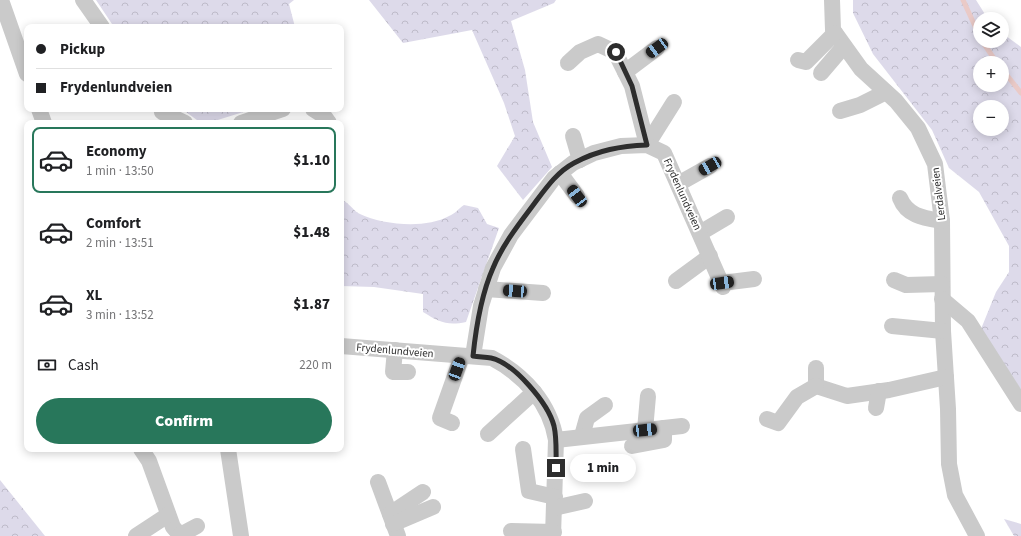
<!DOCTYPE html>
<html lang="en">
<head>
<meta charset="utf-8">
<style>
	:root { --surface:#fff; --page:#f6f6f6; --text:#202124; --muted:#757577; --line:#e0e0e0; --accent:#28775b }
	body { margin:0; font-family:"Source Sans 3",sans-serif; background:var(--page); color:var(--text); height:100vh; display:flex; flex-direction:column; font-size:15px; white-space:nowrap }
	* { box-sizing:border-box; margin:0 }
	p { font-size:13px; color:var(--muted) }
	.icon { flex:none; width:22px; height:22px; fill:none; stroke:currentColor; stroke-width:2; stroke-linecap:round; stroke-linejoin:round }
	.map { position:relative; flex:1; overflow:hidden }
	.panel { position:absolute; left:24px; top:120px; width:320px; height:332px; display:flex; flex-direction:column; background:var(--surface); border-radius:8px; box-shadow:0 2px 10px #0003 }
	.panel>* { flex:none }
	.banner { position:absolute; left:24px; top:24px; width:320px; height:88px; border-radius:8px; box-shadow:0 2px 10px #0003; display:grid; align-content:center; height:88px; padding:0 12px; background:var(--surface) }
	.buttons { position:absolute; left:973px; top:12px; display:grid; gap:8px }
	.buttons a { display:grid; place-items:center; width:36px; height:36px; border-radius:50%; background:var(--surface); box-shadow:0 2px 10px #0003; font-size:20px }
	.end { position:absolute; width:18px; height:18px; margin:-9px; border:5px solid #2d2d2d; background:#fff; box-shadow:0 0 0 2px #fff }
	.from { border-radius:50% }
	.bubble { position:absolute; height:28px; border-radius:14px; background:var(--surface); box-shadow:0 2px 10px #0003; font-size:13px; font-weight:800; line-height:28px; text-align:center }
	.car { position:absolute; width:12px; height:24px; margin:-12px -6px; border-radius:5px; box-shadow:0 0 3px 1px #0007; background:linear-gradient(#222 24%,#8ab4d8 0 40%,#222 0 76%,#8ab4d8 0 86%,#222 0) }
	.banner b { display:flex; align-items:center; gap:14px; height:38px; font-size:15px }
	.banner b+b { border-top:1px solid var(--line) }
	.banner i { width:10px; height:10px; background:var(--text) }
	ul { padding:7px 0 0; list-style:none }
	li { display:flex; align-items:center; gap:12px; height:66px; margin:0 8px 6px; padding:0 4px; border:2px solid transparent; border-radius:8px }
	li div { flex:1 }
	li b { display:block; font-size:15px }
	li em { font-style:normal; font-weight:800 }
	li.selected { border-color:var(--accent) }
	li>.icon { width:36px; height:36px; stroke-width:1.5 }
	.pay { display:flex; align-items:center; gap:10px; height:44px; padding:0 12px; font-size:15px }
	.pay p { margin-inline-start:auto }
	.primary-button { display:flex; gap:8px; margin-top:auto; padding:8px 12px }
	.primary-button a { flex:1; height:46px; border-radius:24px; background:var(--accent); color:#fff; font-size:16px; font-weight:800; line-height:46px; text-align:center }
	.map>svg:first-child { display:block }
	.forest { fill:url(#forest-crowns); fill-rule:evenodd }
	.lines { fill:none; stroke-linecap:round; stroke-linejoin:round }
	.stream { stroke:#eacac7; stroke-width:5 }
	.minor { stroke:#cacaca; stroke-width:16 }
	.route { stroke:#2d2d2d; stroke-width:5 }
	.labels { text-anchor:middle; stroke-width:4; stroke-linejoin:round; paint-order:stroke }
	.street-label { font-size:11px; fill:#2d2d2d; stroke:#fff }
</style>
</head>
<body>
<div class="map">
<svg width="1021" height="536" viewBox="0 0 1021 536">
	<defs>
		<pattern id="forest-crowns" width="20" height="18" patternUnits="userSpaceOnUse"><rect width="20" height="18" fill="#dddaea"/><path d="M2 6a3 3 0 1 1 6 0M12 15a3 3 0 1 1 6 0" fill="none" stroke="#bebbc9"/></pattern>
	</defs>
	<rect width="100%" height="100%" fill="#fff"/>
	<g class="forest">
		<path d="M96,0H294L289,4L295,27H114Z"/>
		<path d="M369,0H556L554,3L511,21L525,70L533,122L552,167L523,200L497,166L515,136L504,103L472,30L403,43Z"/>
		<path d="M853,0H976L988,19H980V41H1002V33L1021,47V390L981,329L996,292L1009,272V246L979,192L949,168L932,130L873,54L853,13ZM980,63H1002V85H980ZM980,107H1002V129H980Z"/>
		<path d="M182,109H253L208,123H201Z"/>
		<path d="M341,199C349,203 355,212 360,214C383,225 426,229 449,216C455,214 459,208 464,205L478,208L487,224L499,228L466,322C447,326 439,322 423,312V294L374,287L341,286Z"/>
		<path d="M0,480L45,536H0Z"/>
		<path d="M1004,519L1021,524V536H1014Z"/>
	</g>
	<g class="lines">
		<g class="stream">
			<path d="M963,0L980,37"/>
			<path d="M982,41L997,63"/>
			<path d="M1002,69L1021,93"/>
		</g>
		<g class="minor">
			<path d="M1,0L27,74"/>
			<path d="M83,0L102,27"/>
			<path d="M832,0L833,30L861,69L896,101L918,128L935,164L942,221L943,331L948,409L949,464L955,495L977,536"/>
			<path d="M798,60L806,62L835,33"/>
			<path d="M568,63L580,52L598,44L615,52L632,86L647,145L674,102"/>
			<path d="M625,72L657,48"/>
			<path d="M821,73L844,46"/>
			<path d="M39,109L44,123"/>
			<path d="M313,109L324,116L329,123"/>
			<path d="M840,111L860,105L886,92"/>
			<path d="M162,112L185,123"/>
			<path d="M241,123L283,109"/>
			<path d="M573,136L580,160"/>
			<path d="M560,173L577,196"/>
			<path d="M678,184L710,166"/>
			<path d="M900,198C907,216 924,218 942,221"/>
			<path d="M700,233L727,217"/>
			<path d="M894,280L906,285L942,284"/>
			<path d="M676,281L710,256"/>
			<path d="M722,283L754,279"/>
			<path d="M486,289L543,293"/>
			<path d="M942,299L968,321L1021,404"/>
			<path d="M892,326L943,331"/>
			<path d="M341,346L492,358C524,375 550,403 556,440L553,536"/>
			<path d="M395,350L393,372H408"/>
			<path d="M473,356L481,306L493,268L511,235L554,178L573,163L594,153L621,146L647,145L664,153L723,287"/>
			<path d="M816,368V386"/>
			<path d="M816,386L847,396L889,390L946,377"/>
			<path d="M876,408L879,391"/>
			<path d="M767,419L778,423L797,397L816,386"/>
			<path d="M452,423L440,418L462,356"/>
			<path d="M645,430L648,396"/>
			<path d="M488,434L534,392"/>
			<path d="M582,436L587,418L605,405"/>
			<path d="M556,440L682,426"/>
			<path d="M632,446L664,440V428"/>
			<path d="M141,449L149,461L173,527L181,536"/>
			<path d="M228,449L241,536"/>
			<path d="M523,449L529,491L555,497"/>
			<path d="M378,482L398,536"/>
			<path d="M554,508L585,501"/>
			<path d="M390,514L423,492"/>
			<path d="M393,524L433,507"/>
			<path d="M511,531L554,532"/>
			<path d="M180,535L197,526"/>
			<path d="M136,536L168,515"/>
		</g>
	</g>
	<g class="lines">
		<path class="route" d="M556,468C556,454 557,439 554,426C548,403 514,363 491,358C485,357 479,357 473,356C476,327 481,295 493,268C503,244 519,224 534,204C546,188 557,172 574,163C598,150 621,146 647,145L632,86L616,52"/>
	</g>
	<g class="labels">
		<g class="street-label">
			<text transform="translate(683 194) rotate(66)" y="4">Frydenlundveien</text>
			<text transform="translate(938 194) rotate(-97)" y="4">Lerdalveien</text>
			<text transform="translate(395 350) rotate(5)" y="4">Frydenlundveien</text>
		</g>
	</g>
</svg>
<div class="buttons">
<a><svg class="icon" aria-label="layers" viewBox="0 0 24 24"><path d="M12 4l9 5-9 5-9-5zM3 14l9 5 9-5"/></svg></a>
<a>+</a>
<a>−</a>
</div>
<i class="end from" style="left:616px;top:52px"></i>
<i class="end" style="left:556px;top:468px"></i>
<div class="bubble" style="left:570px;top:454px;width:66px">1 min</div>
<i class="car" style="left:657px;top:48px;rotate:234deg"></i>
<i class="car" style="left:710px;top:166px;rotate:240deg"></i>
<i class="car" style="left:577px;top:196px;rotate:323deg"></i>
<i class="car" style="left:722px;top:283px;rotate:82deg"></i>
<i class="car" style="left:515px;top:291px;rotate:274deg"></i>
<i class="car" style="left:457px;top:369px;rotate:20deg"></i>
<i class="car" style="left:645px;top:430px;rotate:84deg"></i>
<div class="banner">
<b><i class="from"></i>Pickup</b>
<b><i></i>Frydenlundveien</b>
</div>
<section class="panel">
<ul>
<li class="selected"><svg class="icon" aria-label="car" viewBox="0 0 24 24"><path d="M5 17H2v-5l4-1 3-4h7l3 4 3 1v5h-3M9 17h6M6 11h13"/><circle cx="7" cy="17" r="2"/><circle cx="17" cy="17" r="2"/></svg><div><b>Economy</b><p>1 min · 13:50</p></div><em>$1.10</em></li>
<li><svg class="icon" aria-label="car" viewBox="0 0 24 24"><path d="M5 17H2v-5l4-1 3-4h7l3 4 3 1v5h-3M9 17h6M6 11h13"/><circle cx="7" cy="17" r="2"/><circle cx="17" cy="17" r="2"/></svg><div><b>Comfort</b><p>2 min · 13:51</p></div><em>$1.48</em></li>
<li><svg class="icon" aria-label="car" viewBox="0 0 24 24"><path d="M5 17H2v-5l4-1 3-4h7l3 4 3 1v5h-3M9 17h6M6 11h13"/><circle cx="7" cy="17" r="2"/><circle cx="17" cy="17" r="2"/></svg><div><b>XL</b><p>3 min · 13:52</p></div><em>$1.87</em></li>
</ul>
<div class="pay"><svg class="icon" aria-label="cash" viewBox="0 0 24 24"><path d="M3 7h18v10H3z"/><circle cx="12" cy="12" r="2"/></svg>Cash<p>220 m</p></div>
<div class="primary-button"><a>Confirm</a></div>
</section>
</div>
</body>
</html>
